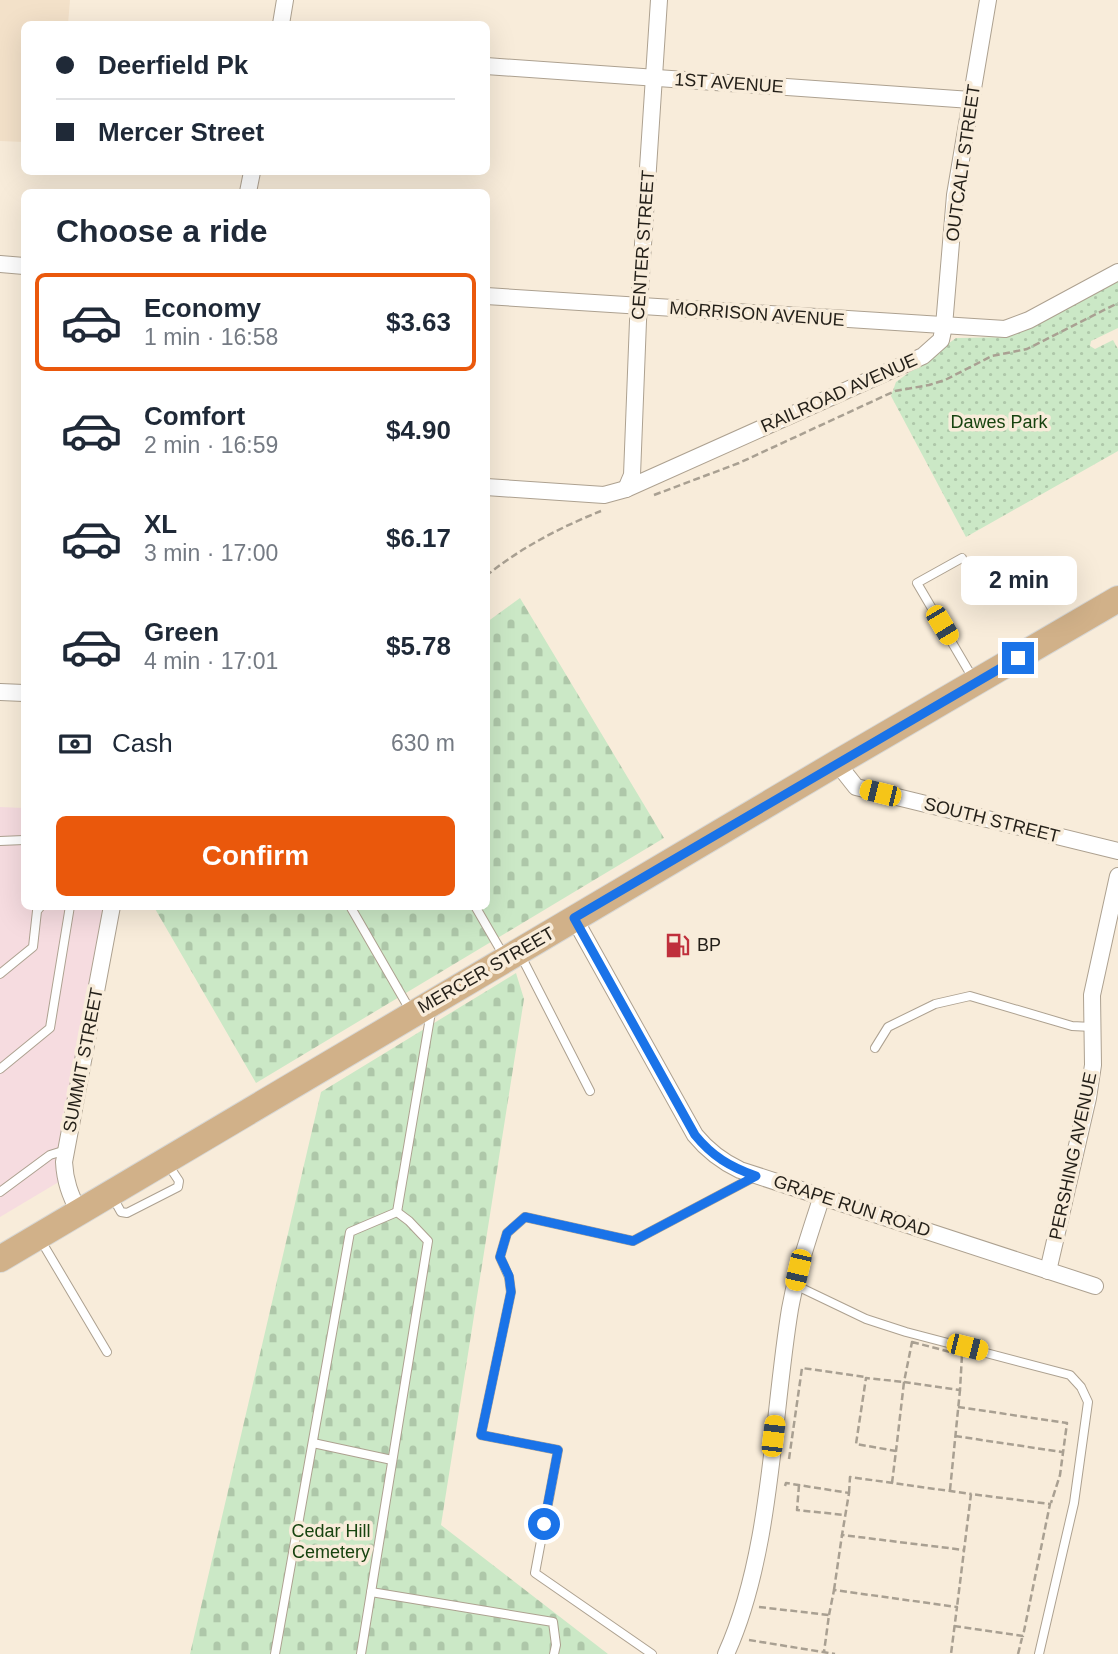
<!DOCTYPE html>
<html lang="en">
<head>
<meta charset="utf-8">
<style>
	:root { --surface:#fff; --page:#f6f6f7; --text:#1f2937; --muted:#747a83; --line:#e0e1e3; --accent:#ea580c }
	body { margin:0; font-family:Arial,sans-serif; background:var(--page); color:var(--text); height:100vh; display:flex; flex-direction:column; font-size:26px; white-space:nowrap }
	* { box-sizing:border-box; margin:0 }
	p { font-size:23px; color:var(--muted) }
	.icon { flex:none; width:38px; height:38px; fill:none; stroke:currentColor; stroke-width:2; stroke-linecap:round; stroke-linejoin:round }
	.map { position:relative; flex:1; overflow:hidden }
	.sheet { position:absolute; left:21px; top:189px; width:469px; height:721px; display:flex; flex-direction:column; background:var(--surface); border-radius:10px; box-shadow:0 7px 28px #0002 }
	.sheet>* { flex:none }
	.hud { position:absolute; left:21px; top:21px; width:469px; height:154px; border-radius:10px; box-shadow:0 7px 28px #0002; display:grid; align-content:center; height:154px; padding:0 35px; background:var(--surface) }
	.end { position:absolute; width:32px; height:32px; margin:-16px; border:9px solid #1a73e8; background:#fff; box-shadow:0 0 0 4px #fff }
	.from { border-radius:50% }
	.bubble { position:absolute; height:49px; border-radius:10px; background:var(--surface); box-shadow:0 7px 28px #0002; font-size:23px; font-weight:700; line-height:49px; text-align:center }
	.car { position:absolute; width:21px; height:42px; margin:-21px -10px; border-radius:9px; box-shadow:0 0 5px 2px #0007; background:linear-gradient(#f5c518 24%,#345 0 40%,#f5c518 0 76%,#345 0 86%,#f5c518 0) }
	.hud b { display:flex; align-items:center; gap:24px; height:66px; font-size:26px }
	.hud b+b { border-top:2px solid var(--line) }
	.hud i { width:18px; height:18px; background:var(--text) }
	ul { padding:0; list-style:none }
	li { display:flex; align-items:center; gap:21px; height:98px; margin:0 14px 10px; padding:0 21px; border:4px solid transparent; border-radius:10px }
	li div { flex:1 }
	li b { display:block; font-size:26px }
	li em { font-style:normal; font-weight:700 }
	li.active { border-color:var(--accent) }
	li>.icon { width:63px; height:63px; stroke-width:1.5 }
	h2 { padding:0 35px; font-size:32px; line-height:84px }
	.pay { display:flex; align-items:center; gap:18px; height:77px; padding:0 35px; font-size:26px }
	.pay p { margin-inline-start:auto }
	.primary-button { display:flex; gap:14px; margin-top:auto; padding:14px 35px }
	.primary-button a { flex:1; height:80px; border-radius:10px; background:var(--accent); color:#fff; font-size:28px; font-weight:700; line-height:80px; text-align:center }
	.map>svg:first-child { display:block }
	.built { fill:#f3e1c9 }
	.industrial { fill:#f6dce0 }
	.cemetery { fill:url(#cemetery-stones) }
	.park { fill:url(#park-dots) }
	.lines { fill:none; stroke-linecap:round; stroke-linejoin:round }
	.lane-casing { stroke:#ada190; stroke-width:10 }
	.street-casing { stroke:#ada190; stroke-width:18 }
	.primary-casing { stroke:#d7d7d5; stroke-width:28 }
	.path { stroke:#a9a092; stroke-width:2.5; stroke-dasharray:7 3.5; stroke-linecap:butt }
	.lane { stroke:#fff; stroke-width:8 }
	.street { stroke:#fff; stroke-width:16 }
	.primary { stroke:#d1b189; stroke-width:26 }
	.route { stroke:#1a73e8; stroke-width:9 }
	.labels { text-anchor:middle; stroke-width:7; stroke-linejoin:round; paint-order:stroke }
	.street-label { font-size:18px; fill:#231f18; stroke:#f8ecda }
	.park-label { font-size:18px; fill:#17430f; stroke:#f8ecda }
	.poi-label { font-size:18px; fill:#231f18; stroke:#f8ecda; text-anchor:start }
</style>
</head>
<body>
<div class="map">
<svg width="1118" height="1654" viewBox="0 0 1118 1654">
	<defs>
		<pattern id="cemetery-stones" width="16" height="16" patternUnits="userSpaceOnUse" patternTransform="scale(1.75)"><rect width="16" height="16" fill="#cbe8c6"/><path d="M2 7V4a2 2 0 0 1 4 0v3zM10 15v-3a2 2 0 0 1 4 0v3z" fill="#aec7a9"/></pattern>
		<pattern id="park-dots" width="8" height="8" patternUnits="userSpaceOnUse" patternTransform="scale(1.75)"><rect width="8" height="8" fill="#cbe8c6"/><path d="M2 2h.1M6 6h.1" fill="none" stroke="#aec7a9" stroke-width="1.8" stroke-linecap="round"/></pattern>
	</defs>
	<rect width="100%" height="100%" fill="#f8ecda"/>
	<path class="built" d="M0,0H70L68,24H24V142L0,141Z"/>
	<path class="industrial" d="M0,807L24,808V906L113,907L62,1180L0,1217Z"/>
	<g class="cemetery">
		<path d="M520,598L664,838L256,1083L154,907L486,906L487,622Z"/>
		<path d="M516,973L524,999L441,1525L608,1654H190L321,1092Z"/>
	</g>
	<path class="park" d="M1118,281V328L1091,341L1090,346L1095,349L1113,340L1118,349V451L966,537L891,396L896,382L956,338L1008,337Z"/>
	<g class="lines">
		<defs>
			<g id="lane">
				<path d="M962,558L917,583L974,680"/>
				<path d="M0,841L24,840"/>
				<path d="M350,906L410,1010"/>
				<path d="M475,906L504,956"/>
				<path d="M520,954L590,1091"/>
				<path d="M0,974L33,947L37,911L41,906"/>
				<path d="M875,1048L888,1027L935,1004L970,996L1072,1026L1092,1027"/>
				<path d="M0,1069L50,1028L70,906"/>
				<path d="M0,1192L50,1155L66,1150"/>
				<path d="M112,1196L121,1212L127,1213L178,1187L179,1181L167,1163"/>
				<path d="M397,1212L431,1012"/>
				<path d="M40,1239L107,1352"/>
				<path d="M795,1285L866,1319L906,1332L1070,1375L1081,1387L1088,1402L1074,1503L1039,1654"/>
				<path d="M313,1443L392,1460"/>
				<path d="M371,1592L553,1622L556,1645L554,1654"/>
				<path d="M275,1654L350,1232L397,1212"/>
				<path d="M361,1654L428,1241L409,1221L397,1212"/>
				<path d="M652,1654L535,1573L558,1450L481,1435L511,1292L509,1277L500,1257L507,1233L525,1217L633,1241L756,1176"/>
			</g>
			<g id="street">
				<path d="M281,24L285,0"/>
				<path d="M486,66L971,100"/>
				<path d="M248,192L252,172"/>
				<path d="M0,264L24,266"/>
				<path d="M486,296L1005,329L1029,320L1118,272"/>
				<path d="M486,487L604,495L626,489L923,356L941,340L944,326L955,195L988,0"/>
				<path d="M626,489L632,475L638,321L659,0"/>
				<path d="M0,692L24,693"/>
				<path d="M837,763L856,787L1118,851"/>
				<path d="M574,918L695,1135C708,1151 721,1161 740,1170L1095,1286"/>
				<path d="M79,1212C70,1195 65,1181 64,1162L112,906"/>
				<path d="M1048,1271L1088,1098L1093,1065L1092,995L1118,876"/>
				<path d="M726,1654C772,1553 772,1418 790,1309C797,1270 810,1233 822,1196"/>
			</g>
			<path id="primary" d="M0,1259L837,763L1118,599"/>
		</defs>
		<use href="#lane" class="lane-casing"/>
		<use href="#street" class="street-casing"/>
		<use href="#primary" class="primary-casing"/>
		<g class="path">
			<path d="M654,495L739,463L895,391L929,385L945,380L992,356L1027,349L1118,303"/>
			<path d="M486,576C520,548 561,527 601,511"/>
			<path d="M912,1342L962,1355L960,1390L904,1382Z"/>
			<path d="M958,1407L1067,1423L1060,1475L1051,1503"/>
			<path d="M955,1436L1062,1452"/>
			<path d="M789,1459L802,1368L865,1377"/>
			<path d="M892,1483L896,1451L856,1444L866,1378L904,1382L896,1451"/>
			<path d="M799,1485L797,1510L845,1515"/>
			<path d="M785,1486L786,1483L849,1493L842,1535L964,1550"/>
			<path d="M950,1490L960,1390"/>
			<path d="M849,1493L850,1477L971,1494"/>
			<path d="M834,1590L842,1535"/>
			<path d="M759,1607L829,1615L824,1652"/>
			<path d="M829,1615L834,1590L957,1607L951,1654"/>
			<path d="M954,1626L1023,1636L1050,1504L971,1494L957,1607"/>
			<path d="M749,1640L835,1654"/>
			<path d="M1018,1654L1022,1638"/>
		</g>
		<use href="#lane" class="lane"/>
		<use href="#street" class="street"/>
		<use href="#primary" class="primary"/>
	</g>
	<g class="lines">
		<path class="route" d="M544,1524L558,1450L481,1435L511,1292L509,1276L500,1257L507,1233L525,1217L633,1241L756,1176C730,1167 712,1156 695,1135L574,918L1018,658"/>
	</g>
	<defs>
		<symbol id="fuel-bare" viewBox="-9 -9 18 18"><path d="M-5.5-6h7V0h2V4h1.3V-2.5L3-4.5l.8-.8L6-3V5H2.5V1h-1V6h-7ZM-4.2-4.7v3.2H.2V-4.7Z" fill="#bf2f3b" stroke="#f8ecda" stroke-width="2.5" paint-order="stroke"/></symbol>
	</defs>
	<g fill-rule="evenodd">
		<use href="#fuel-bare" x="660" y="928" width="35" height="35"/>
	</g>
	<g class="labels">
		<g class="street-label">
			<text transform="translate(729 83) rotate(4)" y="6">1ST AVENUE</text>
			<text transform="translate(963 163) rotate(-82)" y="6">OUTCALT STREET</text>
			<text transform="translate(643 245) rotate(-86)" y="6">CENTER STREET</text>
			<text transform="translate(757 314) rotate(4)" y="6">MORRISON AVENUE</text>
			<text transform="translate(839 393) rotate(-24)" y="6">RAILROAD AVENUE</text>
			<text transform="translate(992 820) rotate(14)" y="6">SOUTH STREET</text>
			<text transform="translate(486 970) rotate(-30)" y="6">MERCER STREET</text>
			<text transform="translate(83 1060) rotate(-79)" y="6">SUMMIT STREET</text>
			<text transform="translate(1073 1156) rotate(-78)" y="6">PERSHING AVENUE</text>
			<text transform="translate(852 1206) rotate(18)" y="6">GRAPE RUN ROAD</text>
		</g>
		<g class="park-label">
			<text x="999" y="428">Dawes Park</text>
			<text x="331" y="1537">Cedar Hill<tspan x="331" dy="21">Cemetery</tspan></text>
		</g>
		<g class="poi-label">
			<text x="697" y="951">BP</text>
		</g>
	</g>
</svg>
<i class="end from" style="left:544px;top:1524px"></i>
<i class="end" style="left:1018px;top:658px"></i>
<div class="bubble" style="left:961px;top:556px;width:116px">2 min</div>
<i class="car" style="left:942px;top:625px;rotate:149deg"></i>
<i class="car" style="left:880px;top:793px;rotate:284deg"></i>
<i class="car" style="left:798px;top:1270px;rotate:193deg"></i>
<i class="car" style="left:967px;top:1347px;rotate:104deg"></i>
<i class="car" style="left:773px;top:1436px;rotate:7deg"></i>
<div class="hud">
<b><i class="from"></i>Deerfield Pk</b>
<b><i></i>Mercer Street</b>
</div>
<section class="sheet">
<h2>Choose a ride</h2>
<ul>
<li class="active"><svg class="icon" aria-label="car" viewBox="0 0 24 24"><path d="M5 17H2v-5l4-1 3-4h7l3 4 3 1v5h-3M9 17h6M6 11h13"/><circle cx="7" cy="17" r="2"/><circle cx="17" cy="17" r="2"/></svg><div><b>Economy</b><p>1 min · 16:58</p></div><em>$3.63</em></li>
<li><svg class="icon" aria-label="car" viewBox="0 0 24 24"><path d="M5 17H2v-5l4-1 3-4h7l3 4 3 1v5h-3M9 17h6M6 11h13"/><circle cx="7" cy="17" r="2"/><circle cx="17" cy="17" r="2"/></svg><div><b>Comfort</b><p>2 min · 16:59</p></div><em>$4.90</em></li>
<li><svg class="icon" aria-label="car" viewBox="0 0 24 24"><path d="M5 17H2v-5l4-1 3-4h7l3 4 3 1v5h-3M9 17h6M6 11h13"/><circle cx="7" cy="17" r="2"/><circle cx="17" cy="17" r="2"/></svg><div><b>XL</b><p>3 min · 17:00</p></div><em>$6.17</em></li>
<li><svg class="icon" aria-label="car" viewBox="0 0 24 24"><path d="M5 17H2v-5l4-1 3-4h7l3 4 3 1v5h-3M9 17h6M6 11h13"/><circle cx="7" cy="17" r="2"/><circle cx="17" cy="17" r="2"/></svg><div><b>Green</b><p>4 min · 17:01</p></div><em>$5.78</em></li>
</ul>
<div class="pay"><svg class="icon" aria-label="cash" viewBox="0 0 24 24"><path d="M3 7h18v10H3z"/><circle cx="12" cy="12" r="2"/></svg>Cash<p>630 m</p></div>
<div class="primary-button"><a>Confirm</a></div>
</section>
</div>
</body>
</html>
